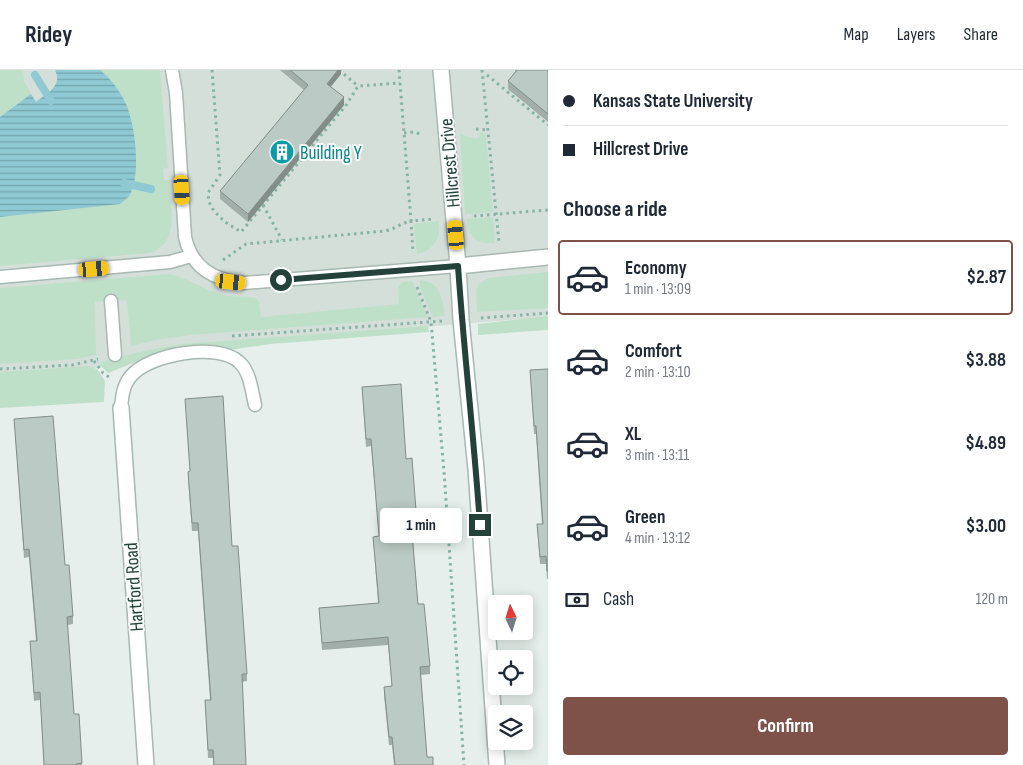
<!DOCTYPE html>
<html lang="en">
<head>
<meta charset="utf-8">
<style>
	:root { --surface:#fff; --page:#f2f2f3; --text:#1f2937; --muted:#747a83; --line:#e0e1e3; --accent:#7f5249 }
	body { margin:0; font-family:"Sofia Sans Condensed",sans-serif; background:var(--page); color:var(--text); height:100vh; display:flex; flex-direction:column; font-size:19px; white-space:nowrap }
	* { box-sizing:border-box; margin:0 }
	p { font-size:16px; color:var(--muted) }
	.icon { flex:none; width:28px; height:28px; fill:none; stroke:currentColor; stroke-width:2; stroke-linecap:round; stroke-linejoin:round }
	.map { position:relative; flex:1; overflow:hidden }
	.drawer { display:flex; flex-direction:column; background:var(--surface); width:475px }
	.drawer>* { flex:none }
	.guide { display:grid; align-content:center; height:110px; padding:0 15px; background:var(--surface) }
	.needle { width:32px; rotate:356deg }
	.fabs { position:absolute; left:488px; top:525px; display:grid; gap:10px }
	.fabs a { display:grid; place-items:center; width:45px; height:45px; border-radius:5px; background:var(--surface); box-shadow:0 2px 12px #0003; font-size:25px }
	.end { position:absolute; width:22px; height:22px; margin:-11px; border:6px solid #24423a; background:#fff; box-shadow:0 0 0 2px #fff }
	.from { border-radius:50% }
	.bubble { position:absolute; height:35px; border-radius:5px; background:var(--surface); box-shadow:0 2px 12px #0003; font-size:16px; font-weight:700; line-height:35px; text-align:center }
	.car { position:absolute; width:15px; height:30px; margin:-15px -8px; border-radius:6px; box-shadow:0 0 4px 1px #0007; background:linear-gradient(#f5c518 24%,#345 0 40%,#f5c518 0 76%,#345 0 86%,#f5c518 0) }
	.guide b { display:flex; align-items:center; gap:18px; height:48px; font-size:19px }
	.guide b+b { border-top:1px solid var(--line) }
	.guide i { width:12px; height:12px; background:var(--text) }
	ul { padding:0; list-style:none }
	li { display:flex; align-items:center; gap:15px; height:75px; margin:0 10px 8px; padding:0 5px; border:2px solid transparent; border-radius:5px }
	li div { flex:1 }
	li b { display:block; font-size:19px }
	li em { font-style:normal; font-weight:700 }
	li.on { border-color:var(--accent) }
	li>.icon { width:45px; height:45px; stroke-width:1.5 }
	h2 { padding:0 15px; font-size:22px; line-height:60px }
	.pay { display:flex; align-items:center; gap:12px; height:55px; padding:0 15px; font-size:19px }
	.pay p { margin-inline-start:auto }
	.button { display:flex; gap:10px; margin-top:auto; padding:10px 15px }
	.button a { flex:1; height:58px; border-radius:5px; background:var(--accent); color:#fff; font-size:20px; font-weight:700; line-height:58px; text-align:center }
	header { display:flex; align-items:center; gap:30px; box-sizing:border-box; height:70px; padding:0 25px; background:var(--surface); border-bottom:1px solid var(--line) }
	header strong { font-size:24px }
	nav { display:flex; gap:28px; margin-inline-start:auto; font-size:18px }
	main { display:flex; flex:1; min-height:0 }
	.map>svg:first-child { display:block }
	.built { fill:#d4dfda }
	.grass { fill:#bfe0c8 }
	.water { fill:url(#water-rules) }
	.lines { fill:none; stroke-linecap:round; stroke-linejoin:round }
	.stream { stroke:#8ec9d4; stroke-width:8 }
	.lane-casing { stroke:#a8b8b2; stroke-width:15 }
	.street-casing { stroke:#a8b8b2; stroke-width:18 }
	.path { stroke:#86b3a5; stroke-width:3; stroke-dasharray:2.5 4; stroke-linecap:butt }
	.lane { stroke:#fff; stroke-width:12 }
	.street { stroke:#fff; stroke-width:15 }
	.wall { fill:#a1aea9 }
	.shaded-wall { fill:#838d89 }
	.building { fill:#bbcac4; stroke:#838d89 }
	.route { stroke:#24423a; stroke-width:6 }
	.labels { text-anchor:middle; stroke-width:4; stroke-linejoin:round; paint-order:stroke }
	.culture-label { font-size:19px; fill:#0d838f; stroke:#f7fbf9; text-anchor:start }
	.street-label { font-size:19px; fill:#24423a; stroke:#f7fbf9 }
</style>
</head>
<body>
<header>
<strong>Ridey</strong>
<nav><a>Map</a><a>Layers</a><a>Share</a></nav>
</header>
<main>
<div class="map">
<svg width="548" height="695" viewBox="0 0 548 695">
	<defs>
		<pattern id="water-rules" width="6" height="5" patternUnits="userSpaceOnUse" patternTransform="scale(1.25)"><rect width="6" height="5" fill="#8ec9d4"/><path d="M0 2.5h6" fill="none" stroke="#74a5ad"/></pattern>
	</defs>
	<rect width="100%" height="100%" fill="#e6efeb"/>
	<path class="built" d="M0,0H548V247L178,277L96,298L0,306Z"/>
	<g class="grass">
		<path d="M0,0H23L24,11L36,32C47,23 63,16 55,0H160L168,98L163,99L164,110H169C170,136 181,173 150,183L0,196Z"/>
		<path d="M482,62L486,65L493,142L465,144L460,64L473,68H479L480,63Z"/>
		<path d="M493,147L495,173C477,174 469,169 466,149Z"/>
		<path d="M439,151C440,168 435,180 417,184L414,154Z"/>
		<path d="M548,202V238L477,242L476,220L479,214L488,208Z"/>
		<path d="M169,204C188,208 202,219 221,224C233,228 244,225 256,228L259,232L261,247L399,234L398,217L402,212L412,211L428,247L190,265L155,270L131,276L127,232L126,230L95,232L96,285L77,289L0,294V218Z"/>
		<path d="M420,210C440,211 443,230 445,246L433,247L420,218Z"/>
		<path d="M548,246V260L478,265V254Z"/>
		<path d="M428,256L429,262L270,274L230,280L156,284L108,303L100,295L102,292C128,284 155,278 182,274Z"/>
		<path d="M89,296L97,299L105,311L104,332L0,338V302Z"/>
	</g>
	<path class="water" d="M55,0H100C111,9 120,21 126,34C135,54 142,107 129,126C127,129 123,131 120,134L0,147V47L31,24L36,32C47,23 63,16 55,0Z"/>
	<g class="lines">
		<g class="stream">
			<path d="M35,5L51,31"/>
			<path d="M124,113L151,119"/>
		</g>
		<defs>
			<g id="lane">
				<path d="M172,0L176,23L185,167C192,198 213,210 244,213L458,196"/>
				<path d="M0,207L170,192L191,186"/>
				<path d="M111,231L115,285"/>
				<path d="M121,338C122,327 123,315 131,306C149,284 218,272 239,292C250,301 252,322 255,335"/>
			</g>
			<g id="street">
				<path d="M441,0L458,196L461,250L476,399L497,695"/>
				<path d="M458,196L548,187"/>
				<path d="M121,338L146,695"/>
			</g>
		</defs>
		<use href="#lane" class="lane-casing"/>
		<use href="#street" class="street-casing"/>
		<g class="path">
			<path d="M212,0L220,105L208,123L209,132L214,141L225,152L241,162L347,34L358,16L400,13"/>
			<path d="M339,0L358,16"/>
			<path d="M399,0L411,151L434,149"/>
			<path d="M482,0L499,172"/>
			<path d="M487,5L548,55"/>
			<path d="M476,59L488,60"/>
			<path d="M404,63L414,62L420,64"/>
			<path d="M263,135L282,170"/>
			<path d="M474,146L548,140"/>
			<path d="M223,190L246,174L385,161C395,159 401,153 411,151L413,182"/>
			<path d="M417,217L431,252L444,401L464,695"/>
			<path d="M481,248L548,243"/>
			<path d="M232,266L442,251"/>
			<path d="M94,291L103,303L109,307"/>
			<path d="M0,299L72,295L98,289"/>
		</g>
		<use href="#lane" class="lane"/>
		<use href="#street" class="street"/>
	</g>
	<g class="wall">
		<path d="M280,0H341V4L331,17L344,35L248,152L220,129V121L304,20Z"/>
		<path d="M515,0H548V52L508,19V11L515,2Z"/>
		<path d="M548,299V509H547L546,494H540L537,454H542L536,364H534L530,300Z"/>
		<path d="M362,317L406,389L416,440V447L411,448L418,534L430,596V604L421,605L427,687L433,695H394L392,675H389L384,625V617L392,616L388,575L322,580L319,538L378,533L373,467L379,466L371,376L366,377Z"/>
		<path d="M185,329L232,476L247,604V611L242,612L246,695H213V688H208L205,630H210L198,461H192L188,409V402L190,401Z"/>
		<path d="M14,349L65,495L73,546V554L67,555L74,644H79L82,695H44L40,630L34,631L30,571H36L29,487L24,488Z"/>
	</g>
	<g class="shaded-wall">
		<path d="M338,0H341V4L327,21V14Z"/>
		<path d="M344,27V35L248,152V144Z"/>
	</g>
	<g class="building">
		<path d="M290,0H338L327,14L344,27L248,144L220,121L308,15Z"/>
		<path d="M517,0H548V44L508,11Z"/>
		<path d="M548,299V501H547L546,486L540,487L537,454H543L536,356H534L530,300Z"/>
		<path d="M401,314L406,389L412,388L416,440H410L418,534H424L430,596L420,597L427,687H433V695H395L392,667H389L384,617L392,616L388,567L322,573L319,538L379,533L373,467L379,466L371,369H366L362,317Z"/>
		<path d="M223,326L232,476H238L247,604H242L246,695H214L213,680H208L205,630H211L198,453H192L188,402L190,401L185,329Z"/>
		<path d="M53,346L65,495H69L73,546L67,547L74,644H79L82,693L76,694V695H44L40,622L34,623L30,571H37L29,479L24,480L14,349Z"/>
	</g>
	<g class="lines">
		<path class="route" d="M281,210L458,196C464,282 474,368 480,455"/>
	</g>
	<defs>
		<symbol id="building-disc" viewBox="-11 -11 22 22"><circle r="9.5" fill="#0f9aa8" stroke="#f7fbf9"/><path d="M-4-6H4V6H1V3H-1V6H-4ZM-2.5-4.3h1.7v1.8h-1.7ZM.8-4.3h1.7v1.8H.8ZM-2.5-1h1.7V.8h-1.7ZM.8-1h1.7V.8H.8Z" fill="#fff"/></symbol>
	</defs>
	<g fill-rule="evenodd">
		<use href="#building-disc" x="268" y="68" width="28" height="28"/>
	</g>
	<g class="labels">
		<g class="culture-label">
			<text x="300" y="89">Building Y</text>
		</g>
		<g class="street-label">
			<text transform="translate(449 93) rotate(-95)" y="7">Hillcrest Drive</text>
			<text transform="translate(133 517) rotate(-94)" y="7">Hartford Road</text>
		</g>
	</g>
</svg>
<div class="fabs">
<a><svg class="needle" viewBox="-14 -14 28 28"><path d="M0-13l5 13h-10z" fill="#e53935"/><path d="M0 13l5-13h-10z" fill="#747a83"/></svg></a>
<a><svg class="icon" aria-label="locate" viewBox="0 0 24 24"><circle cx="12" cy="12" r="6"/><path d="M12 2v4M12 18v4M2 12h4M18 12h4"/></svg></a>
<a><svg class="icon" aria-label="layers" viewBox="0 0 24 24"><path d="M12 4l9 5-9 5-9-5zM3 14l9 5 9-5"/></svg></a>
</div>
<i class="end from" style="left:281px;top:210px"></i>
<i class="end" style="left:480px;top:455px"></i>
<div class="bubble" style="left:380px;top:438px;width:82px">1 min</div>
<i class="car" style="left:182px;top:120px;rotate:176deg"></i>
<i class="car" style="left:456px;top:165px;rotate:355deg"></i>
<i class="car" style="left:94px;top:199px;rotate:85deg"></i>
<i class="car" style="left:231px;top:212px;rotate:96deg"></i>
</div>
<section class="drawer">
<div class="guide">
<b><i class="from"></i>Kansas State University</b>
<b><i></i>Hillcrest Drive</b>
</div>
<h2>Choose a ride</h2>
<ul>
<li class="on"><svg class="icon" aria-label="car" viewBox="0 0 24 24"><path d="M5 17H2v-5l4-1 3-4h7l3 4 3 1v5h-3M9 17h6M6 11h13"/><circle cx="7" cy="17" r="2"/><circle cx="17" cy="17" r="2"/></svg><div><b>Economy</b><p>1 min · 13:09</p></div><em>$2.87</em></li>
<li><svg class="icon" aria-label="car" viewBox="0 0 24 24"><path d="M5 17H2v-5l4-1 3-4h7l3 4 3 1v5h-3M9 17h6M6 11h13"/><circle cx="7" cy="17" r="2"/><circle cx="17" cy="17" r="2"/></svg><div><b>Comfort</b><p>2 min · 13:10</p></div><em>$3.88</em></li>
<li><svg class="icon" aria-label="car" viewBox="0 0 24 24"><path d="M5 17H2v-5l4-1 3-4h7l3 4 3 1v5h-3M9 17h6M6 11h13"/><circle cx="7" cy="17" r="2"/><circle cx="17" cy="17" r="2"/></svg><div><b>XL</b><p>3 min · 13:11</p></div><em>$4.89</em></li>
<li><svg class="icon" aria-label="car" viewBox="0 0 24 24"><path d="M5 17H2v-5l4-1 3-4h7l3 4 3 1v5h-3M9 17h6M6 11h13"/><circle cx="7" cy="17" r="2"/><circle cx="17" cy="17" r="2"/></svg><div><b>Green</b><p>4 min · 13:12</p></div><em>$3.00</em></li>
</ul>
<div class="pay"><svg class="icon" aria-label="cash" viewBox="0 0 24 24"><path d="M3 7h18v10H3z"/><circle cx="12" cy="12" r="2"/></svg>Cash<p>120 m</p></div>
<div class="button"><a>Confirm</a></div>
</section>
</main>
</body>
</html>
